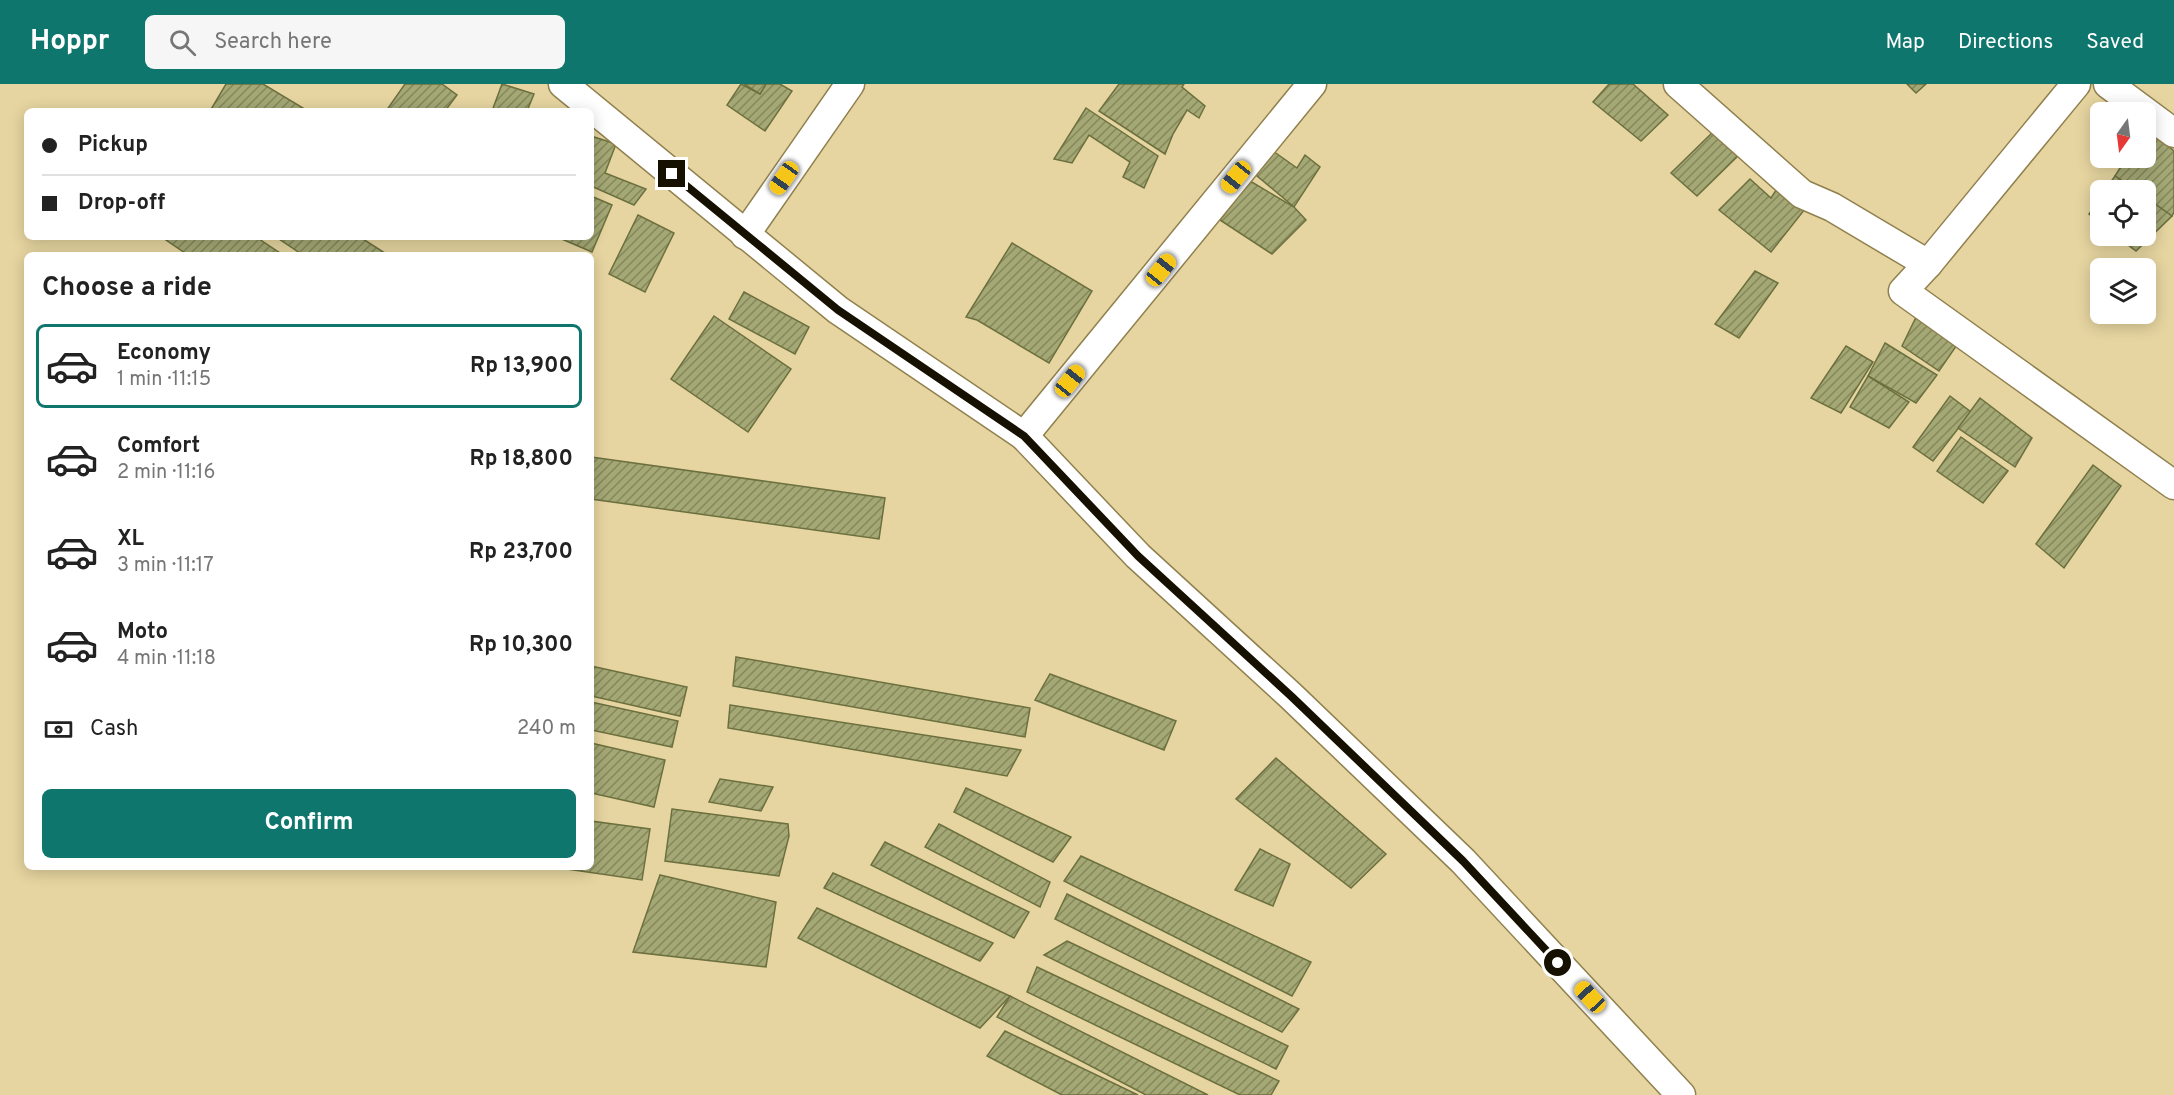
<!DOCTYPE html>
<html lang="en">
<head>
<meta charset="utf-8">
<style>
	:root { --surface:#fff; --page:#f6f6f6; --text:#222; --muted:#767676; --line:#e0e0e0; --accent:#0f766e }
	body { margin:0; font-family:Overpass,sans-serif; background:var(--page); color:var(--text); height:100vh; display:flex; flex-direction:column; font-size:22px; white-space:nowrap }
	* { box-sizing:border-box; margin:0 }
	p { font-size:20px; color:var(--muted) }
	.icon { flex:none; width:33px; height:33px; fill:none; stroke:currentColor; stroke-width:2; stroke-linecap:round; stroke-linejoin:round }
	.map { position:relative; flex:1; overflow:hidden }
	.side { position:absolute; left:24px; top:168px; width:570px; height:618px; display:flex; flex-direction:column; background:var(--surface); border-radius:9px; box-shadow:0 3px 15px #0003 }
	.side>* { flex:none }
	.hud { position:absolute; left:24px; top:24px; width:570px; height:132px; border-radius:9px; box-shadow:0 3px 15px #0003; display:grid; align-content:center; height:132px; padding:0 18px; background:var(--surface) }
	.needle { width:39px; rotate:194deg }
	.fabs { position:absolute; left:2090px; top:18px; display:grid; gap:12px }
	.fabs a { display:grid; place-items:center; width:66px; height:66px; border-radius:9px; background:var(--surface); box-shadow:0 3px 15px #0003; font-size:30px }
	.end { position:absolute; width:27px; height:27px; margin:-14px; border:8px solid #161000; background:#fff; box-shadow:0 0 0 3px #fff }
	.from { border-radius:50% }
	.car { position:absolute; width:18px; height:36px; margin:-18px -9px; border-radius:8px; box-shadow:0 0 4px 2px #0007; background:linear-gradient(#f5c518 24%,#345 0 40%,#f5c518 0 76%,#345 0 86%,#f5c518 0) }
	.hud b { display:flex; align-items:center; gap:21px; height:57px; font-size:22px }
	.hud b+b { border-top:2px solid var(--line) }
	.hud i { width:15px; height:15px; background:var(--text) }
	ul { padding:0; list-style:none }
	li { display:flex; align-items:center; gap:18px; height:84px; margin:0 12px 9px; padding:0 6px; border:3px solid transparent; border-radius:9px }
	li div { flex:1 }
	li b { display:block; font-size:22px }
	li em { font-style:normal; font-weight:700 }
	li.current { border-color:var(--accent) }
	li>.icon { width:54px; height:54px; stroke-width:1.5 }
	h2 { padding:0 18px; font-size:27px; line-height:72px }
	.pay { display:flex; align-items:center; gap:15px; height:66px; padding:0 18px; font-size:22px }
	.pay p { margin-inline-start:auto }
	.action { display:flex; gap:12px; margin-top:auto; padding:12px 18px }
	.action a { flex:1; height:69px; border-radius:9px; background:var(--accent); color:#fff; font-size:24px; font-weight:700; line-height:69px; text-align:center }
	header { display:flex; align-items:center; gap:36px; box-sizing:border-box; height:84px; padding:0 30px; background:var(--accent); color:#fff }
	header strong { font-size:28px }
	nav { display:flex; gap:33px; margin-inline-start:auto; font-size:21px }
	.search { width:420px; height:54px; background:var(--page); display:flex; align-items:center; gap:15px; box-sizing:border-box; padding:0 21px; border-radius:9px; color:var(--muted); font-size:22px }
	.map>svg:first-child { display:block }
	.building { fill:url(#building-hatch); stroke:#6c703e; stroke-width:1.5 }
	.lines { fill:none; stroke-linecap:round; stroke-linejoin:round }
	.street-casing { stroke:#90804e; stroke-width:31 }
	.street { stroke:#fff; stroke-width:28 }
	.route { stroke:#161000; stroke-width:8 }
</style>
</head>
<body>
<header>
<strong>Hoppr</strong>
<div class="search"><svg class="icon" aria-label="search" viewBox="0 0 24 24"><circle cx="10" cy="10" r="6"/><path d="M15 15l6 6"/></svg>Search here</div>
<nav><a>Map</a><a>Directions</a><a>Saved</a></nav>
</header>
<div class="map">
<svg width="2174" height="1011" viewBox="0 0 2174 1011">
	<defs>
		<pattern id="building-hatch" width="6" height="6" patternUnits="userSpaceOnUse" patternTransform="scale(1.5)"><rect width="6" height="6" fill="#a4a874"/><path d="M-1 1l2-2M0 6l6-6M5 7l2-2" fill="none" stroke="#85875d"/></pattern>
	</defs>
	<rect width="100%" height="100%" fill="#e6d5a0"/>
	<g class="building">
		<path d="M226,0H263L308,27H210Z"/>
		<path d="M405,0H442L457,11L445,27H386Z"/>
		<path d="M502,0L534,10L527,27H492Z"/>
		<path d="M741,0L760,10L766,0H780L792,7L765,47L727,21Z"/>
		<path d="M744,0H766L760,10Z"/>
		<path d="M1119,0H1184L1182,3L1205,22L1199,34L1187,26L1173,50L1165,70L1099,27Z"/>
		<path d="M1609,0H1633L1668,31L1641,57L1593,18Z"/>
		<path d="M1907,0H1926L1916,9Z"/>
		<path d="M1086,24L1158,72L1144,104L1123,93L1130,78L1089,51L1072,79L1054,75Z"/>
		<path d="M2145,44L2174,67V128L2172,132L2145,113V106H2136L2115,92L2126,74H2145Z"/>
		<path d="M1716,45L1741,69L1697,112L1671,89Z"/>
		<path d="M591,52L616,60L605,89L646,105L634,121L591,102Z"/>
		<path d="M1273,67L1297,84L1305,71L1320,83L1294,123L1256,91Z"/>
		<path d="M2115,92L2136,106H2105Z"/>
		<path d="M1750,95L1771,114L1780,100L1809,120L1771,168L1719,126Z"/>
		<path d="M1250,97L1294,123L1306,136L1272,170L1220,136Z"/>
		<path d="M591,112L612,121L592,168L557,153H591Z"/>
		<path d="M2145,113L2172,132L2136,167L2116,152H2145Z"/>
		<path d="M2100,114V139L2089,130Z"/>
		<path d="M638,131L674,149L645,208L609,190Z"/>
		<path d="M168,153H256L283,171H188L166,156Z"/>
		<path d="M276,153H360L388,171H303Z"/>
		<path d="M1012,159L1092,207L1049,279L977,236L966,233Z"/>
		<path d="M1755,187L1778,199L1739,254L1715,240Z"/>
		<path d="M744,208L809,243L795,270L729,235Z"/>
		<path d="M1918,229L1959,258L1939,287L1902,262Z"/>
		<path d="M714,232L791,285L748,348L671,295Z"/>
		<path d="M1885,259L1937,291L1916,319L1868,292Z"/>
		<path d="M1846,262L1873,278L1841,329L1811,314Z"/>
		<path d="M1868,292L1909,318L1889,344L1850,323Z"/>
		<path d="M1950,312L1971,328L1933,377L1913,363Z"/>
		<path d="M1980,314L2032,354L2015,383L1958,344Z"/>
		<path d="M1961,353L2008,387L1983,419L1937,387Z"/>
		<path d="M591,373L885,414L879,455L591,415Z"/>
		<path d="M2093,381L2121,402L2064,484L2036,460Z"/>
		<path d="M736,573L1030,624L1025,653L733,602Z"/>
		<path d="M591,582L687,603L680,632L591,612Z"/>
		<path d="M1050,590L1176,637L1164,666L1035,616Z"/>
		<path d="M591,618L678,637L672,663L591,646Z"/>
		<path d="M730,621L1021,666L1007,692L728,644Z"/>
		<path d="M591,659L665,676L654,723L591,709Z"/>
		<path d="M1276,674L1386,770L1351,804L1236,715Z"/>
		<path d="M720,695L773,703L761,727L709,718Z"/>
		<path d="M966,704L1071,753L1053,778L954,728Z"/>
		<path d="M672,725L788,740L789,752L779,792L665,777Z"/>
		<path d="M591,737L650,745L642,796L553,783H591Z"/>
		<path d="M939,740L1050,798L1040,823L925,763Z"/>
		<path d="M885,758L1029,828L1014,854L871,781Z"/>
		<path d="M1260,765L1290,780L1273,822L1235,806Z"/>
		<path d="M1081,772L1311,878L1292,912L1064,797Z"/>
		<path d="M833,789L993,859L980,877L824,804Z"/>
		<path d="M660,791L776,818L766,883L633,868Z"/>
		<path d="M1067,810L1299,925L1282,948L1055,835Z"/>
		<path d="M817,824L1010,912L980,944L798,854Z"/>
		<path d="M1067,857L1288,962L1276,985L1044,871Z"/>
		<path d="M1037,883L1279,997L1271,1011H1240L1027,908Z"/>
		<path d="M1010,912L1208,1011H1146L997,933Z"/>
		<path d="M1005,947L1138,1011H1062L987,972Z"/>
	</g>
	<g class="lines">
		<defs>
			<g id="street">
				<path d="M563,0L838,226L1024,352L1138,472L1291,612L1463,777L1681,1011"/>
				<path d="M1678,0L1802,110L1832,123L1928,180"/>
				<path d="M2076,0L1928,180L1903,207L2174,401"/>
				<path d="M2108,0L2174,49"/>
				<path d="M745,151L850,0"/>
				<path d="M1024,352L1312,0"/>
			</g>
		</defs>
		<use href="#street" class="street-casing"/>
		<use href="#street" class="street"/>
	</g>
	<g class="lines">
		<path class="route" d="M672,90L838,226L1024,352L1138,472L1291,612L1463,777L1558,879"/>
	</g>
</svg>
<div class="fabs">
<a><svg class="needle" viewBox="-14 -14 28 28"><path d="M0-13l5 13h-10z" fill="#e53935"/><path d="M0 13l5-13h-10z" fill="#767676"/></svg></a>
<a><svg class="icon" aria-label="locate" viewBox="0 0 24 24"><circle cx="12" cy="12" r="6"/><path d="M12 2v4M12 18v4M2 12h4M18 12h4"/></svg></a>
<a><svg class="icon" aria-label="layers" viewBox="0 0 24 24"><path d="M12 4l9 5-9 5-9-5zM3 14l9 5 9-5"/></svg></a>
</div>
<i class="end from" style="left:1558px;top:879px"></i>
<i class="end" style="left:672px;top:90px"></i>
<i class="car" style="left:1236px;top:93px;rotate:219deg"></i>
<i class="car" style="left:784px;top:94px;rotate:215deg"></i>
<i class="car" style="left:1161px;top:186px;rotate:39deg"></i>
<i class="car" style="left:1070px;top:297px;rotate:39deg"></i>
<i class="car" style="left:1590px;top:913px;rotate:317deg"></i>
<div class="hud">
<b><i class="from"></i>Pickup</b>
<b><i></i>Drop-off</b>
</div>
<section class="side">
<h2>Choose a ride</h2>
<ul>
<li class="current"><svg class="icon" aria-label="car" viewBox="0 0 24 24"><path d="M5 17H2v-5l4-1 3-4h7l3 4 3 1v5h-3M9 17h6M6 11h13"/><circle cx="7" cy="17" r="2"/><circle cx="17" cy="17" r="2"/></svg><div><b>Economy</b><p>1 min · 11:15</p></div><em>Rp 13,900</em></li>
<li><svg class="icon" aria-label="car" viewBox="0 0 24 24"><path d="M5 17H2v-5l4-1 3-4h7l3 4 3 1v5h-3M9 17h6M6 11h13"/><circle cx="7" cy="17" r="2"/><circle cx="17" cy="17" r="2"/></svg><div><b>Comfort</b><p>2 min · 11:16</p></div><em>Rp 18,800</em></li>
<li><svg class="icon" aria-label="car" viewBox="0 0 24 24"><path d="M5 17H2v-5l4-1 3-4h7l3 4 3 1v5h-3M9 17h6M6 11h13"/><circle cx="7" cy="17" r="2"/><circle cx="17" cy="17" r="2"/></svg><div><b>XL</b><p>3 min · 11:17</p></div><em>Rp 23,700</em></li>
<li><svg class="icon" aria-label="car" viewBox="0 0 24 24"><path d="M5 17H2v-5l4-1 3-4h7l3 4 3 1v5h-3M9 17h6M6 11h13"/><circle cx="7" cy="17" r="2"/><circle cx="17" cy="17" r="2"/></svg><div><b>Moto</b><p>4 min · 11:18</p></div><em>Rp 10,300</em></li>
</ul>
<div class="pay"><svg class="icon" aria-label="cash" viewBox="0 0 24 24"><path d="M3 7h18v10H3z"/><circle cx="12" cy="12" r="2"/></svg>Cash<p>240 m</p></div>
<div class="action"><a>Confirm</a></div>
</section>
</div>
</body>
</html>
